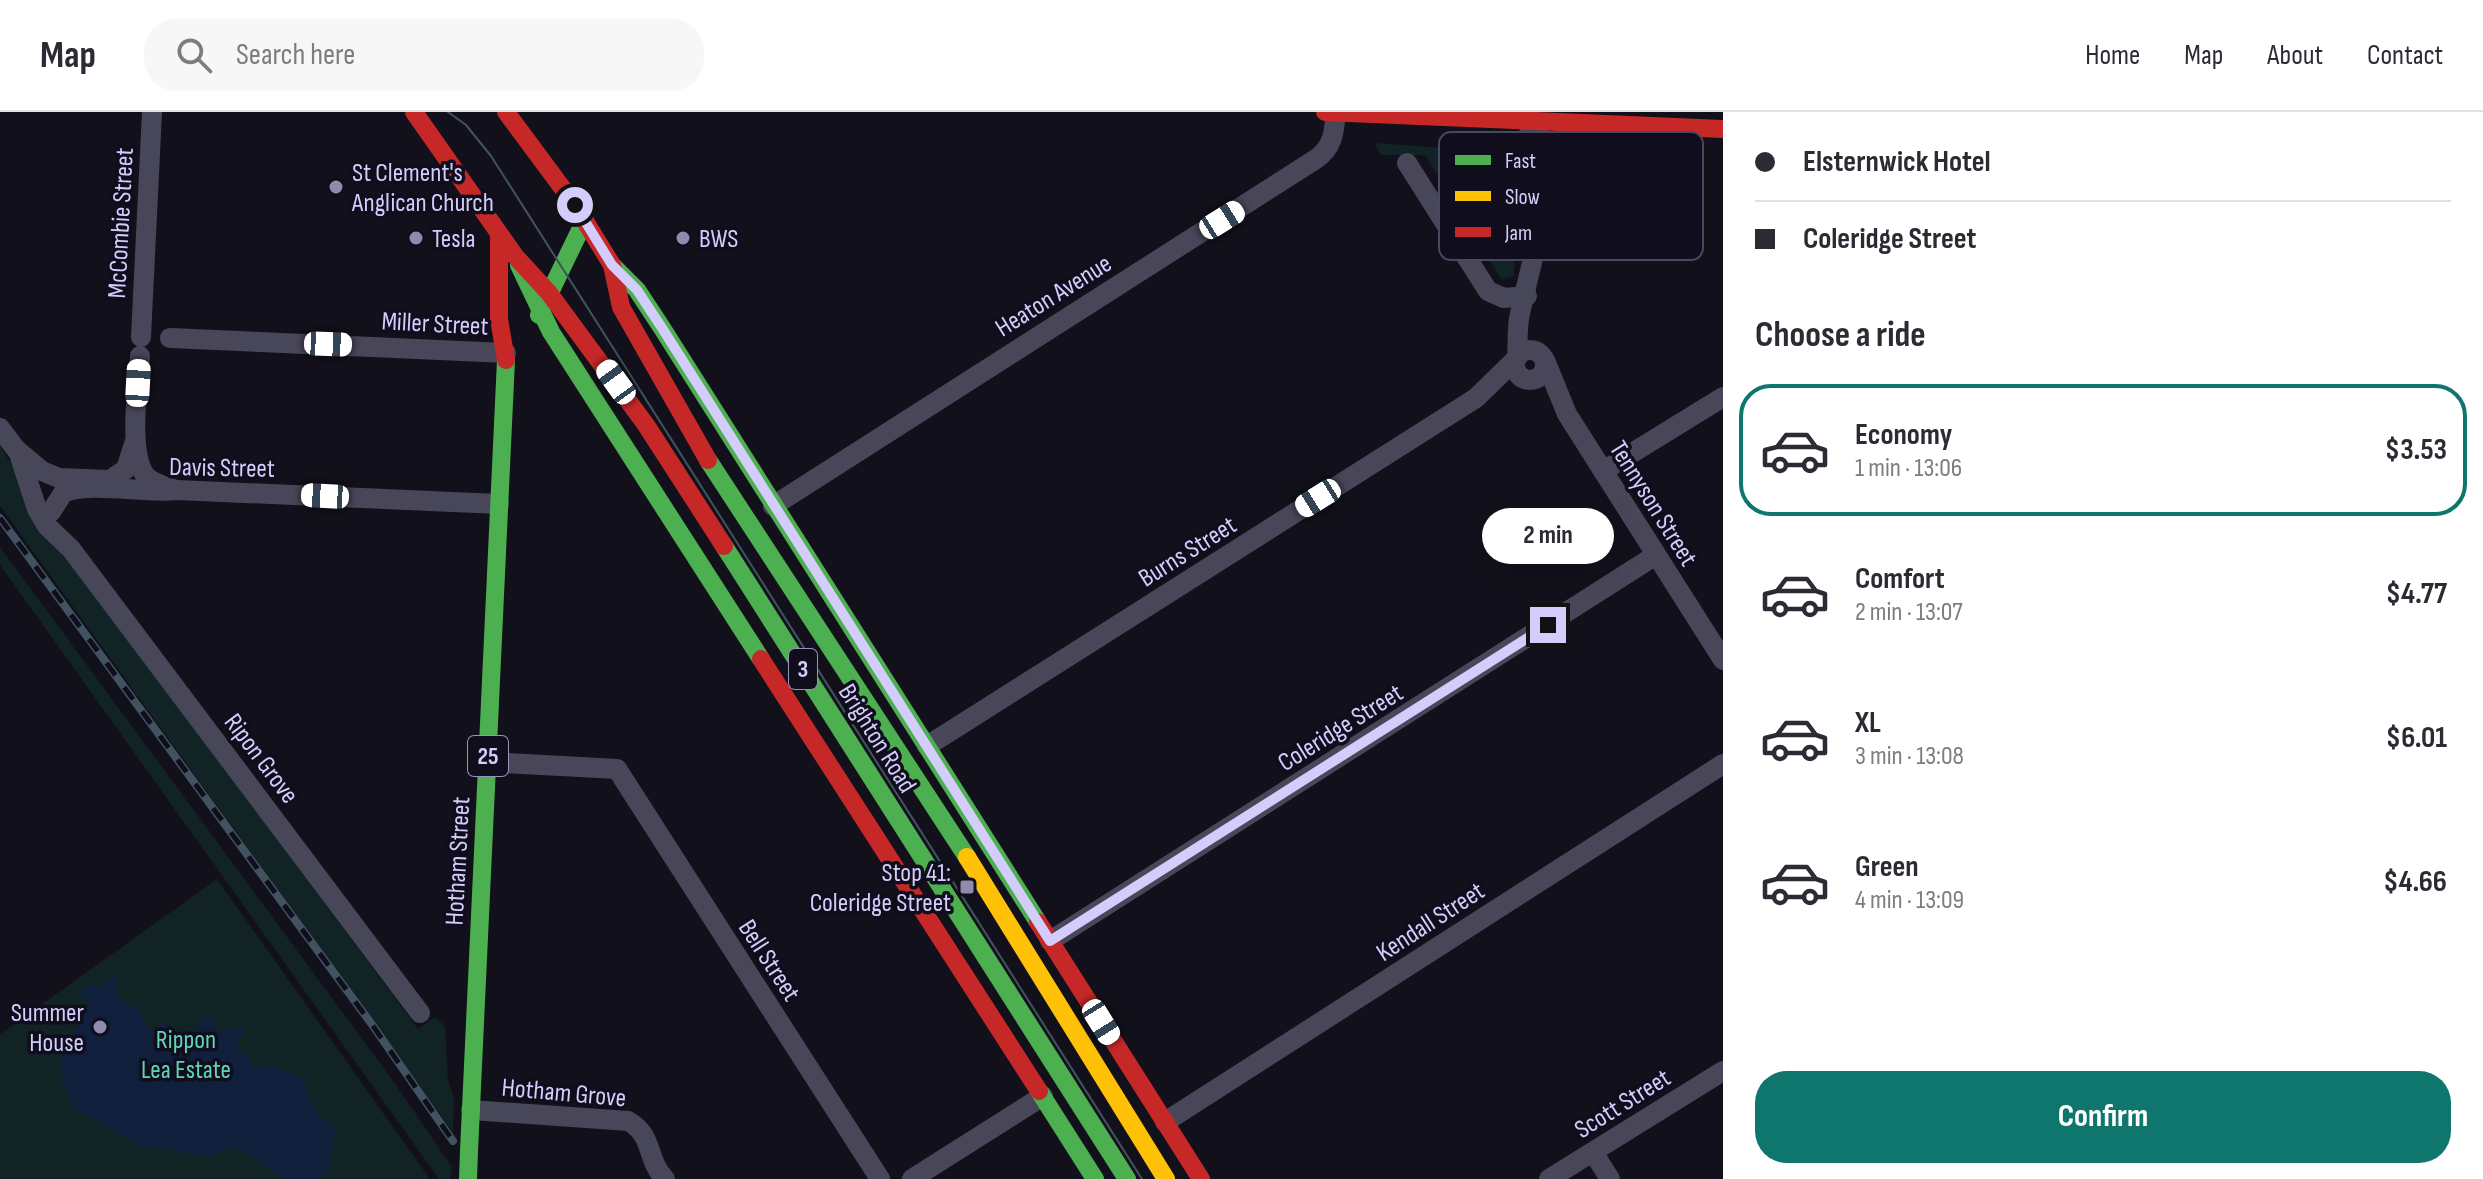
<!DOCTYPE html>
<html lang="en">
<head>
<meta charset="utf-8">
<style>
	:root { --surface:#fff; --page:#f7f7f7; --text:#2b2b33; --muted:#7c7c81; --line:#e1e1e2; --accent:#0f766e }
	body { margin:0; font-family:"Sofia Sans Condensed",sans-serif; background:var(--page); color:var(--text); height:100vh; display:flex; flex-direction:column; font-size:30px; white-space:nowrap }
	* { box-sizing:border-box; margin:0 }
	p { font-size:26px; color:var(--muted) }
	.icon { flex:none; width:44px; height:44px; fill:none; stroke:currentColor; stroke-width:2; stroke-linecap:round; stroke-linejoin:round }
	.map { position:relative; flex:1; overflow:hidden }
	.side { display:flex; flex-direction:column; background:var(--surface); width:760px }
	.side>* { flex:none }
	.hud { display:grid; align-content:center; height:176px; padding:0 32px; background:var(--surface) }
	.end { position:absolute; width:36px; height:36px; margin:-18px; border:10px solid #d3cdfb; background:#111; box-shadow:0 0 0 4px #111 }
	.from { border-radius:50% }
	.bubble { position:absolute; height:56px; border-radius:28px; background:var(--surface); box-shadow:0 8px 32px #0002; font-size:26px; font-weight:700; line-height:56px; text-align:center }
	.car { position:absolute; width:24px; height:48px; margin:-24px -12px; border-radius:10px; box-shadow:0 0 6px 2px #0007; background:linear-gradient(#fff 24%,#345 0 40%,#fff 0 76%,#345 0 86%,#fff 0) }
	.hud b { display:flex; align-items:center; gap:28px; height:76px; font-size:30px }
	.hud b+b { border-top:2px solid var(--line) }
	.hud i { width:20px; height:20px; background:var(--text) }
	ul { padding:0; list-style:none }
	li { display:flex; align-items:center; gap:24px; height:132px; margin:0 16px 12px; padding:0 16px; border:4px solid transparent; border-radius:32px }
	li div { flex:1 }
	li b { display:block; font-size:30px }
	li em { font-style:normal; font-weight:700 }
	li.current { border-color:var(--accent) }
	li>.icon { width:72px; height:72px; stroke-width:1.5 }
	h2 { padding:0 32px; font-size:36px; line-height:96px }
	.button { display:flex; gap:16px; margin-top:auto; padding:16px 32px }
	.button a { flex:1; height:92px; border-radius:32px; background:var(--accent); color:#fff; font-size:32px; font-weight:700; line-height:92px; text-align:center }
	header { display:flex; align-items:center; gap:48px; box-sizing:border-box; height:112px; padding:0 40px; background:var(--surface); border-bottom:2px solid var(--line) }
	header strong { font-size:38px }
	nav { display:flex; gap:44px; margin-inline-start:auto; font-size:28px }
	.search { width:560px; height:72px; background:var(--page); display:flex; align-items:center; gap:20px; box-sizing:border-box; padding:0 28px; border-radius:32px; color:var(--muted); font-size:30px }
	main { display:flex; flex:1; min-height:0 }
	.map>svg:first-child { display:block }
	.green { fill:#112324 }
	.water { fill:#0f1f3c }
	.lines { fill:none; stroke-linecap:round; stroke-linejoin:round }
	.street { stroke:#484659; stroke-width:20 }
	.fast { stroke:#4caf50; stroke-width:18 }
	.slow { stroke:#ffc107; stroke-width:18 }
	.jam { stroke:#c62828; stroke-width:18 }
	.tram { stroke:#415361; stroke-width:2 }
	.rail-casing { stroke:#415361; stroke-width:8 }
	.rail { stroke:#100d1d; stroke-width:5; stroke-dasharray:15; stroke-linecap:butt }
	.fast-bridge { stroke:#4caf50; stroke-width:18 }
	.route { stroke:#d3cdfb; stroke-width:10 }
	.poi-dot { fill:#8f8bac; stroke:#100d1d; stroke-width:3 }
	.labels { text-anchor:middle; stroke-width:7; stroke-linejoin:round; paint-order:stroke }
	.shield { fill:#100d1d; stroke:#9893b8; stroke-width:2 }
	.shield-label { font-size:24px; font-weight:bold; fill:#d3cdfb }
	.poi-label { font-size:26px; fill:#d3cdfb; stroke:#100d1d; text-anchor:start }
	.street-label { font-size:26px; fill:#d3cdfb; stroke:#100d1d }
	.park-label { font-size:26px; fill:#60d4b8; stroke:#100d1d }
	.key { fill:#100d1d; stroke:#4a4760; stroke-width:2 }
	.key-label { font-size:22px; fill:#d3cdfb }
</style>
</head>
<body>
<header>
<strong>Map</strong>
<div class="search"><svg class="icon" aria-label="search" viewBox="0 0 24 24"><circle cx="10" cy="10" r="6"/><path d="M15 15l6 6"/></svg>Search here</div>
<nav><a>Home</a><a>Map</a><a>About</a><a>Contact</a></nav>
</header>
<main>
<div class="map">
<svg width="1723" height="1067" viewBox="0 0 1723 1067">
	<rect width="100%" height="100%" fill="#12101a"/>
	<g class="green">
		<path d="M1374,31L1518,41L1514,164L1501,167L1425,43H1381Z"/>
		<path d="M0,333L22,371L192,613L418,917L435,905L445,914L448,968L454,986L453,1020L0,394Z"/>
		<path d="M0,435L394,970L452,1055L450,1067H439L0,453Z"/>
		<path d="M217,767L430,1067H0V922Z"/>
	</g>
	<path class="water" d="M115,859L117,886L131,895L138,893L146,916L158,918L162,908L180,925L190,923L204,904L211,906L218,920L240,915L244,919L235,936L246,943L254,957L271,953L304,967C310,984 315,1008 334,1015C336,1022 329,1056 325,1063L314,1067H286L236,1035C228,1036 220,1042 212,1043C190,1046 160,1031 143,1036L74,996L62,968L60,944L89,893L80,880L90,872L103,874Z"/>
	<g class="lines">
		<g class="street">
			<path d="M1407,51L1488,179L1504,186L1527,184"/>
			<path d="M1531,140C1522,97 1520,52 1532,9"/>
			<path d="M141,225L152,0"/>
			<path d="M170,226L506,241"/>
			<circle cx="1530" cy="253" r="15"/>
			<path d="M140,244C138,273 128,339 145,363C151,371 164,374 173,377"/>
			<path d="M1517,244C1518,232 1517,219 1519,207C1529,153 1564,58 1532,9"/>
			<path d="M1545,248L1567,302L1723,548"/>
			<path d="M0,316L24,348"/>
			<path d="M18,339L37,397L47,414L71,437L420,901"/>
			<path d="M18,339L42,359L59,366L110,368L126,357L135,329"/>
			<path d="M1603,359L1723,285"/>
			<path d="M773,394L1316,47C1333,35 1334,21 1336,0"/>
			<path d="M51,400L63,381C90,369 144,382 177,378L499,392"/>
			<path d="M927,634L1476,286L1516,247"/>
			<path d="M487,650L617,657L880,1067"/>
			<path d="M1050,829L1656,443"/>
			<path d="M471,998L628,1009C654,1023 646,1048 665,1067"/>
			<path d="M1165,1010L1723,652"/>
			<path d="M1593,1040L1610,1067"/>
			<path d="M912,1067L1043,984"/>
			<path d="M1549,1067L1723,959"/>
		</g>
		<g class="fast">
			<path d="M519,153L551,220L761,547"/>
			<path d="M612,153L637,178L662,216L1038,810"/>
			<path d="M539,203L585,108"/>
			<path d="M708,348L967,745"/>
			<path d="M724,434C860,644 991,857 1127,1067"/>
			<path d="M1039,979L1095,1067"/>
			<path d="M469,1039L506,248"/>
		</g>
		<path class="slow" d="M967,745L1166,1067"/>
		<g class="jam">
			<path d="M414,0L515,144L549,181L646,313L724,434"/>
			<path d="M506,0L575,93L612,153L621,195L708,348"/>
			<path d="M1325,0L1723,17"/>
			<path d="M499,123V207L506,248"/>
			<path d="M761,547L1039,979"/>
			<path d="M1038,810L1201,1067"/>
		</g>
		<path class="tram" d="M448,0L466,13L491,44L1142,1067"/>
		<defs>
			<path id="rail" d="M0,406L373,914L453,1029"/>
		</defs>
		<use href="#rail" class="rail-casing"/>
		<use href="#rail" class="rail"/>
		<path class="fast-bridge" d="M468,1067L469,1039"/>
	</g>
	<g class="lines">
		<path class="route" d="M575,93L612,153L637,178L662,216L1050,829L1548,513"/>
	</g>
	<g class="poi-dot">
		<circle cx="336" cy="75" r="8"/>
		<circle cx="416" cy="126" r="8"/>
		<circle cx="683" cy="126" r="8"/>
		<rect x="959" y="767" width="16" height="16" rx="4"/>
		<circle cx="100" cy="915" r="8"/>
	</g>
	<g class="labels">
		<g class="shield">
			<rect x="789" y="537" width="28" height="40" rx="6"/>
			<rect x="468" y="624" width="40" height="40" rx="6"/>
		</g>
		<g class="shield-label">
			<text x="803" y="565">3</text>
			<text x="488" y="652">25</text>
		</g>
		<g class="poi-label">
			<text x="352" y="69">St Clement's<tspan x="352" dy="30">Anglican Church</tspan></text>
			<text x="432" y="135">Tesla</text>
			<text x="699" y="135">BWS</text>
			<text x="951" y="769" text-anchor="end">Stop 41:<tspan x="951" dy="30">Coleridge Street</tspan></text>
			<text x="84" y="909" text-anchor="end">Summer<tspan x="84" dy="30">House</tspan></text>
		</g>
		<g class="street-label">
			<text transform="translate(120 111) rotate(-87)" y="9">McCombie Street</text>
			<text transform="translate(1053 183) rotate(-32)" y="9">Heaton Avenue</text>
			<text transform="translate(435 211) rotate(3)" y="9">Miller Street</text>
			<text transform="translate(222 355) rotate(1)" y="9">Davis Street</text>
			<text transform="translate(1654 391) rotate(58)" y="9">Tennyson Street</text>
			<text transform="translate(1187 439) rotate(-32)" y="9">Burns Street</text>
			<text transform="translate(1340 615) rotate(-32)" y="9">Coleridge Street</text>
			<text transform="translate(878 626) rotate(58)" y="9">Brighton Road</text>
			<text transform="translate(262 646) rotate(53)" y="9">Ripon Grove</text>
			<text transform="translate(457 749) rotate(-87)" y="9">Hotham Street</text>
			<text transform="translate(1430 809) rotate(-33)" y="9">Kendall Street</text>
			<text transform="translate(770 848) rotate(57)" y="9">Bell Street</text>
			<text transform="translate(564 980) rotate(5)" y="9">Hotham Grove</text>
			<text transform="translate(1622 991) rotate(-32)" y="9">Scott Street</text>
		</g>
		<g class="park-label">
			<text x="186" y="936">Rippon<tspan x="186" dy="30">Lea Estate</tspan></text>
		</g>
	</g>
	<rect x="1439" y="20" width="264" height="128" rx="12" class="key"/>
	<rect x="1455" y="43" width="36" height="10" fill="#4caf50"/>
	<rect x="1455" y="79" width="36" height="10" fill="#ffc107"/>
	<rect x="1455" y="115" width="36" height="10" fill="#c62828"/>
	<g class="key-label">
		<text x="1505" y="56">Fast</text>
		<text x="1505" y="92">Slow</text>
		<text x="1505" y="128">Jam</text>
	</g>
</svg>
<i class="end from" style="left:575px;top:93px"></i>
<i class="end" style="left:1548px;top:513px"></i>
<div class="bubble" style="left:1482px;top:396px;width:132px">2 min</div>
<i class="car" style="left:1222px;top:108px;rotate:58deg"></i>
<i class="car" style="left:328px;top:232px;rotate:92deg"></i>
<i class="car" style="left:616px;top:270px;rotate:324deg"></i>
<i class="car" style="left:138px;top:271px;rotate:3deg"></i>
<i class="car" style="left:325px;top:384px;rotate:273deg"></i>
<i class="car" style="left:1318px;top:386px;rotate:238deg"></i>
<i class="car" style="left:1101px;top:910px;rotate:148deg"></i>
</div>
<section class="side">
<div class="hud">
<b><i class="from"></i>Elsternwick Hotel</b>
<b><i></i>Coleridge Street</b>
</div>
<h2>Choose a ride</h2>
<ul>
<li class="current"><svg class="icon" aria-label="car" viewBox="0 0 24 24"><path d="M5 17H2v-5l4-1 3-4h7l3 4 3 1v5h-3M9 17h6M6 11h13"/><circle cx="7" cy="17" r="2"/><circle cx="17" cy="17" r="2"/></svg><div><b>Economy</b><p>1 min · 13:06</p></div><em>$3.53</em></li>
<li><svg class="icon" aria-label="car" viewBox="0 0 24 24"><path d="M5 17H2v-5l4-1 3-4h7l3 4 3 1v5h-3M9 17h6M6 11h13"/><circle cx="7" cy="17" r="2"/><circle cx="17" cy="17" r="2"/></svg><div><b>Comfort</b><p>2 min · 13:07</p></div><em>$4.77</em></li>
<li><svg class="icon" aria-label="car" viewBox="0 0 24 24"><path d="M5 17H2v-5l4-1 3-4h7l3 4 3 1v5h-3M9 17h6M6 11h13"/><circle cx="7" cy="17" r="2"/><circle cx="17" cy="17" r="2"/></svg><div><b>XL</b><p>3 min · 13:08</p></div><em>$6.01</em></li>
<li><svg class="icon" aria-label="car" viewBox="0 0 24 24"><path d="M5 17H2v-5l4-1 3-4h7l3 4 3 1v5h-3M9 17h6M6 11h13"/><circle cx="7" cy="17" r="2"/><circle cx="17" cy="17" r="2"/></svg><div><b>Green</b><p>4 min · 13:09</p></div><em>$4.66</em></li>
</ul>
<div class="button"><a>Confirm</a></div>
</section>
</main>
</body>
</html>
